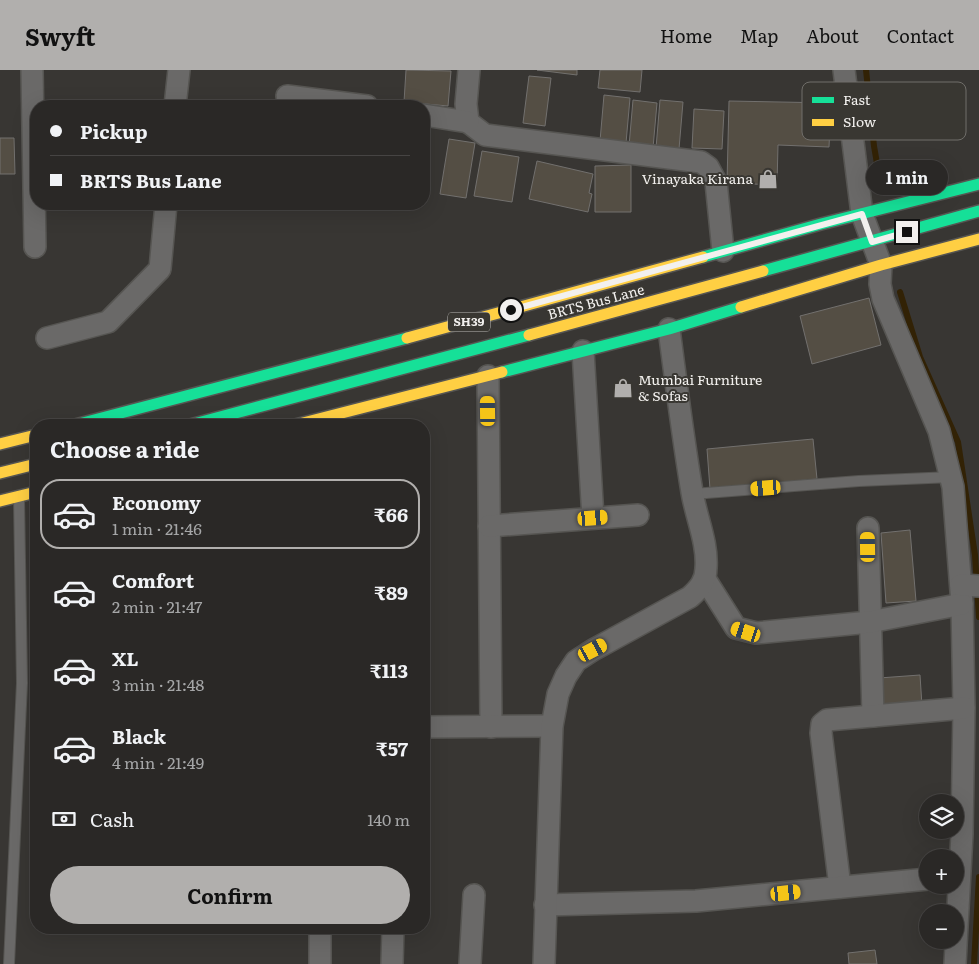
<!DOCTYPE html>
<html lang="en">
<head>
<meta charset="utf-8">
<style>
	:root { --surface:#2a2826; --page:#32302e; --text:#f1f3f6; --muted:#a5a6a7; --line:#464443; --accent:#b1afad }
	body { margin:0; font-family:Literata,serif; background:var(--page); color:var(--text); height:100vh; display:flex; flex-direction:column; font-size:19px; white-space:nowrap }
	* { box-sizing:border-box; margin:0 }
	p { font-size:16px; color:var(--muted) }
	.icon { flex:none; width:28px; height:28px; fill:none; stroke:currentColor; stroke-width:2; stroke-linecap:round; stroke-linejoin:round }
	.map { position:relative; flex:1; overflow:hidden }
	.details { position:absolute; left:30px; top:349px; width:400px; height:515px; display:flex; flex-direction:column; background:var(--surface); border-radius:20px; box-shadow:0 5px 20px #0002,0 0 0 1px var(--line) }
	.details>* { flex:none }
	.top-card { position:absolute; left:30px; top:30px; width:400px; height:110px; border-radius:20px; box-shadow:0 5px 20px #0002,0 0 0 1px var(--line); display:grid; align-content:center; height:110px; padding:0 20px; background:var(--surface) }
	.tools { position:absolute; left:919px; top:724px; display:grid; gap:10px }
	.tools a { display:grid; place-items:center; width:45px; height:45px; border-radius:50%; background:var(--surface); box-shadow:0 5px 20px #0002,0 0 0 1px var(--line); font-size:25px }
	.end { position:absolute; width:22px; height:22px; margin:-11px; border:6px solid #f2f0ee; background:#111; box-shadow:0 0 0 2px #111 }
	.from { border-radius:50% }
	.bubble { position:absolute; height:35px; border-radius:18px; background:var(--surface); box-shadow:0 5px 20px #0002,0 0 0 1px var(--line); font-size:16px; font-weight:700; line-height:35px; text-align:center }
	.car { position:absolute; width:15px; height:30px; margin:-15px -8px; border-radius:6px; box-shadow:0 0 4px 1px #0007; background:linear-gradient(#f5c518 24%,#345 0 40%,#f5c518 0 76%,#345 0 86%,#f5c518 0) }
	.top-card b { display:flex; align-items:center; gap:18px; height:48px; font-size:19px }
	.top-card b+b { border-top:1px solid var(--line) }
	.top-card i { width:12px; height:12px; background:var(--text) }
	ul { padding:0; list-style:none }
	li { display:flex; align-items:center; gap:15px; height:70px; margin:0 10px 8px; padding:0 10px; border:2px solid transparent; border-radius:20px }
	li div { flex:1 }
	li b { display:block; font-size:19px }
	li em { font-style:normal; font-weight:700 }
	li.current { border-color:var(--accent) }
	li>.icon { width:45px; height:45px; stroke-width:1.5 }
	h2 { padding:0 20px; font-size:22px; line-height:60px }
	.pay { display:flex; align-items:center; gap:12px; height:55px; padding:0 20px; font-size:19px }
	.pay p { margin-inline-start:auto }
	.button { display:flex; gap:10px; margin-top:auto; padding:10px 20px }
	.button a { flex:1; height:58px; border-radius:30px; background:var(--accent); color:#111; font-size:20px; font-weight:700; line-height:58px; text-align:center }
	header { display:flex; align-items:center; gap:30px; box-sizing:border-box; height:70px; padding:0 25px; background:var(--accent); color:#111 }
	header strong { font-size:24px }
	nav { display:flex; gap:28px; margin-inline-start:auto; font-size:18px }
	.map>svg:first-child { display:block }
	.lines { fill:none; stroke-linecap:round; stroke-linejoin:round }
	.stream { stroke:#322205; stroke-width:6 }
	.building { fill:#544e44; stroke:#72706e }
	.lane-casing { stroke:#565552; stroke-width:12 }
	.street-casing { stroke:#565552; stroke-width:24 }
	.fast-casing { stroke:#565552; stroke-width:14 }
	.slow-casing { stroke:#565552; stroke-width:14 }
	.lane { stroke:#6a6968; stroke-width:10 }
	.street { stroke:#6a6968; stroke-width:21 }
	.fast { stroke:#16e098; stroke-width:11 }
	.slow { stroke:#ffcf43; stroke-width:11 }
	.route { stroke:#f2f0ee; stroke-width:6 }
	.labels { text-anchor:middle; stroke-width:4; stroke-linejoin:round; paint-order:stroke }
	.shield { fill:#393732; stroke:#bab8b6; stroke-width:1 }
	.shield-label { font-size:12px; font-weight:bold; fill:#f2f0ee }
	.poi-label { font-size:14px; fill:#f2f0ee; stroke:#393732; text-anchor:end }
	.street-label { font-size:14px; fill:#f2f0ee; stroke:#393732 }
	.key { fill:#393732; stroke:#706e6a; stroke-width:1 }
	.key-label { font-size:14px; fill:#f2f0ee }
</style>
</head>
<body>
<header>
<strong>Swyft</strong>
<nav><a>Home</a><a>Map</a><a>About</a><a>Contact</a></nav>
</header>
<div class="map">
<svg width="979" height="894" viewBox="0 0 979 894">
	<rect width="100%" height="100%" fill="#383633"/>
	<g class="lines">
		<g class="stream">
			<path d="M866,0L874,76L880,111"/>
			<path d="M900,222L920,287L958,372L975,485L979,547"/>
			<path d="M974,894L979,807"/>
		</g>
	</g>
	<g class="building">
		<path d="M406,0L451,1L448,36L404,32Z"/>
		<path d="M537,0H577V5Z"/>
		<path d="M600,0H642L640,22L598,18Z"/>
		<path d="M529,6L551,8L545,56L523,53Z"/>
		<path d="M604,25L630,28L626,73L600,71Z"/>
		<path d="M633,30L657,33L653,78L629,76Z"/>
		<path d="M660,30L683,32L679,79L656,78Z"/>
		<path d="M729,31L831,33L829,77L778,75L777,115L727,113Z"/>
		<path d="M694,39L724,41L722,79L692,78Z"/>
		<path d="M0,68H14L15,104H0Z"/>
		<path d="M449,69L475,73L466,128L440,124Z"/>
		<path d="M482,81L519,87L512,132L474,126Z"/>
		<path d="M537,91L593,104L589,123L592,124L588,142L529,129Z"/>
		<path d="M631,95V142H595V96Z"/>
		<path d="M869,228L881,275L812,294L800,246Z"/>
		<path d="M813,369L817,409L710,419L707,379Z"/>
		<path d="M910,460L916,531L886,533L881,463Z"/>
		<path d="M920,605L922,636L881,639L879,608Z"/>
		<path d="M875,880L877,894H849L848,883Z"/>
	</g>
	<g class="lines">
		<defs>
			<g id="lane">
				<path d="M693,424L859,411L952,407"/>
				<path d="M9,894L22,613L19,428"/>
			</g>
			<g id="street">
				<path d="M32,0L35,177"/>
				<path d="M469,0L466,34L468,52L485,65L701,92L708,97L716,112L723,181"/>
				<path d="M844,0L862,144L881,195L880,214L883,229L939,361L953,417L962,534L964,638L962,764L955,894"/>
				<path d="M287,26L367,36"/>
				<path d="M175,36L179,0"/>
				<path d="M424,45L468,52"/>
				<path d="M47,268L108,252L160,199L166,134"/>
				<path d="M583,281L593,448"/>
				<path d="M488,306L491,657"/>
				<path d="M489,456L638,445"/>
				<path d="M868,458L873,646"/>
				<path d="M705,509L736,558L756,563L870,552L962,534"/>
				<path d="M961,515L979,516"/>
				<path d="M424,657L552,656"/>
				<path d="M840,817L821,663L822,654L827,650L964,638"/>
				<path d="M545,835L696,831L928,809"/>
				<path d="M320,894V858"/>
				<path d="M392,894L393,858"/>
				<path d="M470,894L474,825"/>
				<path d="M544,894L552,656L558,624L566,606L576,591L593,580L690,527C699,519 706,511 706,498C708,473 696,447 692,422C683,368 676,313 669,259"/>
			</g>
			<g id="fast">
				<path d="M703,187L821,154L979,114"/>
				<path d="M763,201L979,141"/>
				<path d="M502,302L669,259L741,237"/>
				<path d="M75,355L407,268"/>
				<path d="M190,355L529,265"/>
			</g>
			<g id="slow">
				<path d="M741,237L881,195L979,169"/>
				<path d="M529,265L763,201"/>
				<path d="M407,268L703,187"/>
				<path d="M295,355L502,302"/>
				<path d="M0,374L36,365"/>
				<path d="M0,403L36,394"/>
				<path d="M0,431L36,422"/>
			</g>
		</defs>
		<use href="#lane" class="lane-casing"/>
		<use href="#street" class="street-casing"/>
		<use href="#fast" class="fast-casing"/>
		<use href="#slow" class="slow-casing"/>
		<use href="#lane" class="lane"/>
		<use href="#street" class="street"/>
		<use href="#fast" class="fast"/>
		<use href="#slow" class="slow"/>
	</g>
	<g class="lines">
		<path class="route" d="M511,240L862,144L872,172L907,162"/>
	</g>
	<defs>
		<symbol id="shop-bare" viewBox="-9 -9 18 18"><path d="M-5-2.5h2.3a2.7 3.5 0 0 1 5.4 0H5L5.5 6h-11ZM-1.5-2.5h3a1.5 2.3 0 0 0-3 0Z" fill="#b1afad" stroke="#393732" stroke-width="2.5" paint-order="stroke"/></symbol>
	</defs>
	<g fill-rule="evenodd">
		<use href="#shop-bare" x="754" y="95" width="28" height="28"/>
		<use href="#shop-bare" x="609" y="304" width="28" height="28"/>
	</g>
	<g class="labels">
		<rect class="shield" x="448" y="242.5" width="42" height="19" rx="4"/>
		<g class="shield-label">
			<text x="469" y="256">SH39</text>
		</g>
		<g class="poi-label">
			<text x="753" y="114">Vinayaka Kirana</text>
			<text x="638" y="315" text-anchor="start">Mumbai Furniture<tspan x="638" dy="16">&amp; Sofas</tspan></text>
		</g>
		<g class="street-label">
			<text transform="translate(596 232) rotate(-15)" y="5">BRTS Bus Lane</text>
		</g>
	</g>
	<rect x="802" y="12" width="164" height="58" rx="8" class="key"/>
	<rect x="812" y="27" width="22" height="6" fill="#16e098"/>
	<rect x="812" y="49" width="22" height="7" fill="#ffcf43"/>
	<g class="key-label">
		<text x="843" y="35">Fast</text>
		<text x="843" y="57">Slow</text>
	</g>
</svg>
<div class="tools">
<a><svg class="icon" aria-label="layers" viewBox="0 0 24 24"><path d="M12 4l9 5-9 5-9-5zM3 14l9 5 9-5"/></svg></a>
<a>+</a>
<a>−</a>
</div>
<i class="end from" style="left:511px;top:240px"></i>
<i class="end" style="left:907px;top:162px"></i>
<div class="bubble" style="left:866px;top:90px;width:82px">1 min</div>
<i class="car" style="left:488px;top:341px;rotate:359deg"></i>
<i class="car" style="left:766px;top:418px;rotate:265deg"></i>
<i class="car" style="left:593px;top:448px;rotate:86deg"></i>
<i class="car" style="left:868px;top:477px;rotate:359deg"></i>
<i class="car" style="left:746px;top:562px;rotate:288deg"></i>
<i class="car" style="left:593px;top:580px;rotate:62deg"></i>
<i class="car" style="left:786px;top:823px;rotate:84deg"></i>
<div class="top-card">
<b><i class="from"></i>Pickup</b>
<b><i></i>BRTS Bus Lane</b>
</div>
<section class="details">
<h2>Choose a ride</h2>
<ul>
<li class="current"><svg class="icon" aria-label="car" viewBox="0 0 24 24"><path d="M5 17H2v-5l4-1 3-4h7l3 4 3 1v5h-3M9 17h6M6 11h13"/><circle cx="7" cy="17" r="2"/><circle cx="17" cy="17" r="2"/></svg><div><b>Economy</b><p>1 min · 21:46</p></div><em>₹66</em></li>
<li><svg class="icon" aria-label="car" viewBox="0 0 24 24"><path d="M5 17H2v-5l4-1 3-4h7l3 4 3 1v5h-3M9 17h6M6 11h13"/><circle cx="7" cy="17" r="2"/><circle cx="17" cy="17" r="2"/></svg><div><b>Comfort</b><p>2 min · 21:47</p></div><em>₹89</em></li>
<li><svg class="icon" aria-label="car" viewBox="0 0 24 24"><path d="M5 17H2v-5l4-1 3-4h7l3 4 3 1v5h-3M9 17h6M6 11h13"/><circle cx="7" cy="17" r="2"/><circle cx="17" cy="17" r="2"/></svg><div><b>XL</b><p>3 min · 21:48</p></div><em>₹113</em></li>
<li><svg class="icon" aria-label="car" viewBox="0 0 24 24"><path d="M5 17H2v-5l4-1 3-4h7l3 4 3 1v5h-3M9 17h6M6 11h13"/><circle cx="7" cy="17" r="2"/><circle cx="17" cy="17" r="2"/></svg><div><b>Black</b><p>4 min · 21:49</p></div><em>₹57</em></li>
</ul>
<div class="pay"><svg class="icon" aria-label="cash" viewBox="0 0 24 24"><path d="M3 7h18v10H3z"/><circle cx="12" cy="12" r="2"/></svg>Cash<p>140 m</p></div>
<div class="button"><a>Confirm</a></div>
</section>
</div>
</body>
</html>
